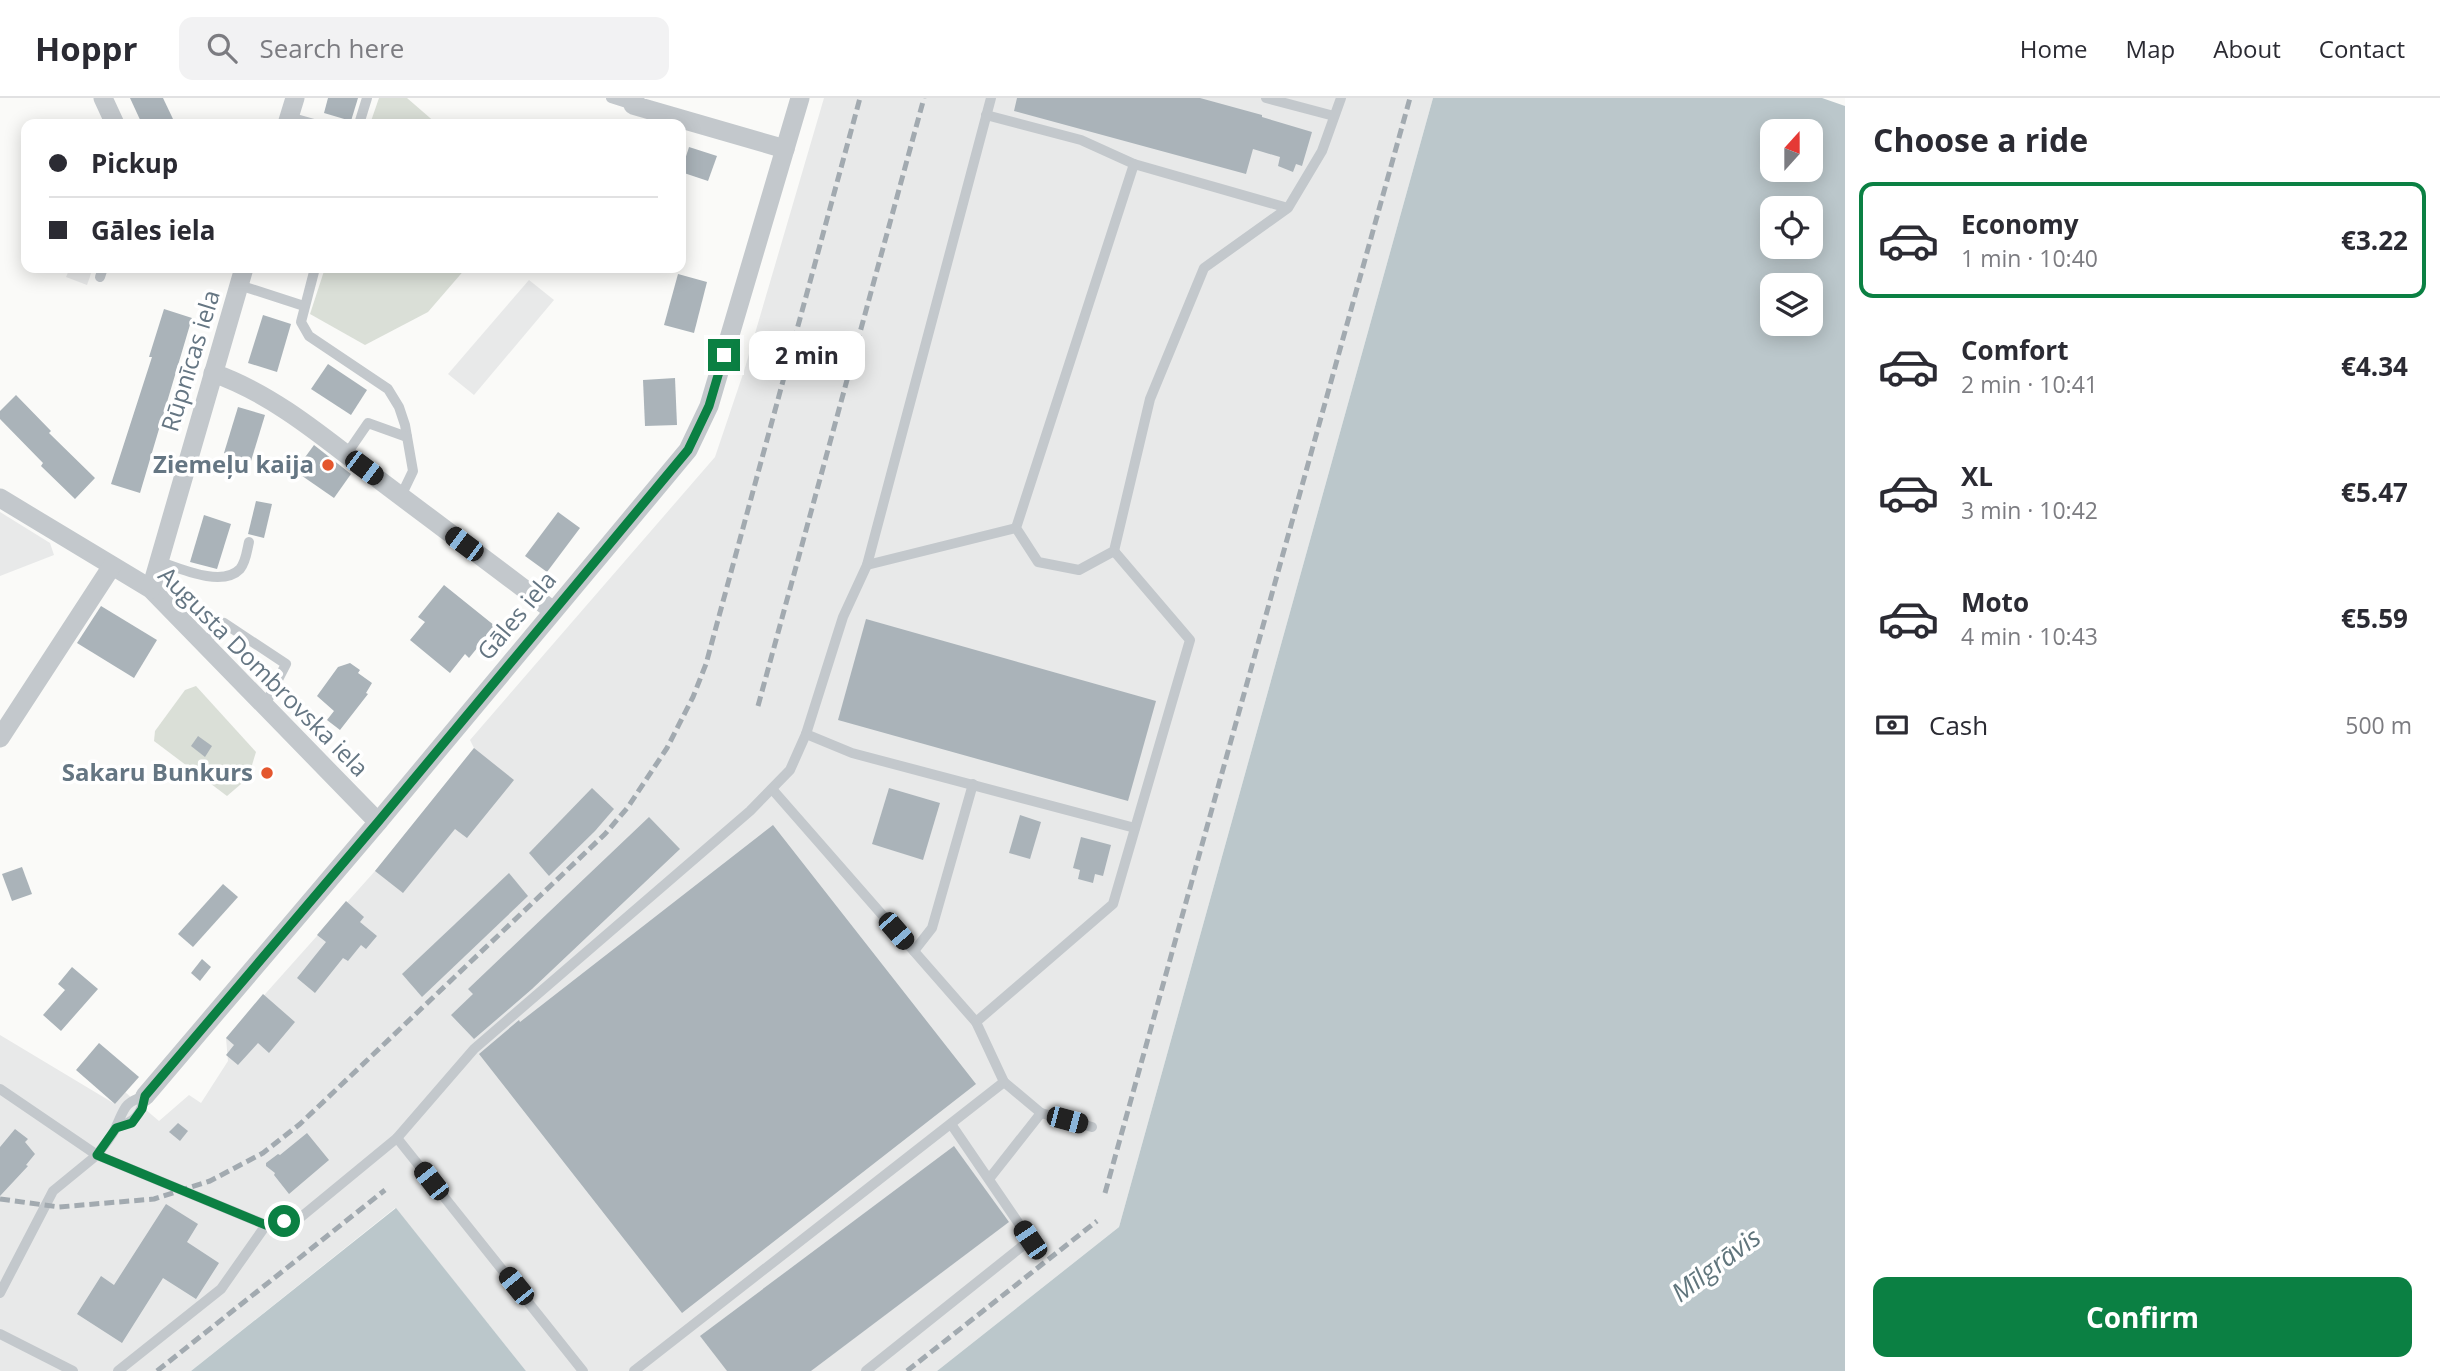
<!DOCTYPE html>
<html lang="en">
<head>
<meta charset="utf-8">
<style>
	:root { --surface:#fff; --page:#f2f2f3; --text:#2b2b33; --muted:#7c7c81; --line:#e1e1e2; --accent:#0b8043 }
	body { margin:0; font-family:"Open Sans",sans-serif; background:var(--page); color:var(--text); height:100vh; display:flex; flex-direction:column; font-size:26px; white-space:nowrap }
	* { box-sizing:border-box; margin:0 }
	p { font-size:23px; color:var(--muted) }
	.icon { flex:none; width:38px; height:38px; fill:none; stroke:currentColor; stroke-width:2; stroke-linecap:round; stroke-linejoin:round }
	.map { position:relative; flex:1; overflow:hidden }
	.side { display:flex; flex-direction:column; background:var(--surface); width:595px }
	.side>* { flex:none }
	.guide { position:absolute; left:21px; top:21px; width:665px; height:154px; border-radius:14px; box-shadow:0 4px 18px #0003; display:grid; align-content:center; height:154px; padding:0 28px; background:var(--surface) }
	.needle { width:46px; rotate:21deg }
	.buttons { position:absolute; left:1760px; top:21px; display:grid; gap:14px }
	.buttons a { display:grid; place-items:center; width:63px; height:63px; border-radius:14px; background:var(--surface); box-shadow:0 4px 18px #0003; font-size:35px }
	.end { position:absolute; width:32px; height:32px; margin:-16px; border:9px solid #0b8043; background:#fff; box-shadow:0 0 0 4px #fff }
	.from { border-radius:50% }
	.bubble { position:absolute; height:49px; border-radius:14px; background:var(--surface); box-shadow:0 4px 18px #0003; font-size:23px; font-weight:700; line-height:49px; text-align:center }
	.car { position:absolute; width:21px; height:42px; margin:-21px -10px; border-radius:9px; box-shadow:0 0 5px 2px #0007; background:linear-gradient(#222 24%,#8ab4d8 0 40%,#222 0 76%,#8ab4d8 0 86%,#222 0) }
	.guide b { display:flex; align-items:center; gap:24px; height:66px; font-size:26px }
	.guide b+b { border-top:2px solid var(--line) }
	.guide i { width:18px; height:18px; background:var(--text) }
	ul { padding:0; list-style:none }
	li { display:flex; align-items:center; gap:21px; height:116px; margin:0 14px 10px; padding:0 14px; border:4px solid transparent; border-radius:14px }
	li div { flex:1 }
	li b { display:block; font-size:26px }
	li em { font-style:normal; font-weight:700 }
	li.on { border-color:var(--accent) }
	li>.icon { width:63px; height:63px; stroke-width:1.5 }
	h2 { padding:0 28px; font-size:32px; line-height:84px }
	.pay { display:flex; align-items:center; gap:18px; height:77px; padding:0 28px; font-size:26px }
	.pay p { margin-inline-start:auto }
	.primary-button { display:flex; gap:14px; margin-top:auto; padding:14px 28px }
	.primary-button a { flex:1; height:80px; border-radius:14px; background:var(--accent); color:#fff; font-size:28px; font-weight:700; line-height:80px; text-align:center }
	header { display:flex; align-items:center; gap:42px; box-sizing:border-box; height:98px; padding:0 35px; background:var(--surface); border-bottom:2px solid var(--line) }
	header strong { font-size:33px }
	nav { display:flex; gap:38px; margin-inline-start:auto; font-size:24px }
	.search { width:490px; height:63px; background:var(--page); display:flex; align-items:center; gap:18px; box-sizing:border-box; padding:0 24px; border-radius:14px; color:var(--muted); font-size:26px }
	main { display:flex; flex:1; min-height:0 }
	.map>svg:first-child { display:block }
	.built { fill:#e8e9e9 }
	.green { fill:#dadfd7 }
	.water { fill:#bbc7cb; fill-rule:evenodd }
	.building { fill:#aab3b9 }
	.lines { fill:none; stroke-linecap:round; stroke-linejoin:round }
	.service { stroke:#c3c8cc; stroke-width:10 }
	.minor { stroke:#c3c8cc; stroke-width:19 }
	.rail { stroke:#a2aab0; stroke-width:5; stroke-dasharray:10 5; stroke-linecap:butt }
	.route { stroke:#0b8043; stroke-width:9 }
	.poi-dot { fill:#e4572e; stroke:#fff; stroke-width:2.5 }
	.labels { text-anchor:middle; stroke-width:7; stroke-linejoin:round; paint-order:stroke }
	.street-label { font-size:24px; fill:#657683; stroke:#fff }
	.poi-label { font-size:24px; font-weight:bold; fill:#657683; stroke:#fff; text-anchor:end }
	.water-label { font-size:26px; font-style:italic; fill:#60757c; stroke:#fff }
</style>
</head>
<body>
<header>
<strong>Hoppr</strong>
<div class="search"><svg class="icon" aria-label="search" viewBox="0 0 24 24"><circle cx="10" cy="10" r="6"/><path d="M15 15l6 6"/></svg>Search here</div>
<nav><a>Home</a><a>Map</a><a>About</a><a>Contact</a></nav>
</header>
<main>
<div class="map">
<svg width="1845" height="1273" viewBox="0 0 1845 1273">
	<rect width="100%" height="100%" fill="#fafaf8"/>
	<g class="built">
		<path d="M824,0H1433L1119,1129L937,1273H526L395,1110L191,1273H0V937L115,1006L125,994L159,1023L189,997L201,1005L228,963L226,940L375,773L474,650L470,642L715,359L744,273Z"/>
		<path d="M70,170H93L87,187L66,179Z"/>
		<path d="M529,182L554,202L474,297L448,276Z"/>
		<path d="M0,414L50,445L54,457L0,478Z"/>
	</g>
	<g class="green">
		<path d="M379,0H407L437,26H370Z"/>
		<path d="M325,170H466L428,214L365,247L310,216Z"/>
		<path d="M196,588L256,654L248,680L227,698L154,643L155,633L185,592Z"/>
	</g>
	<g class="water">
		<path d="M1433,0H1822L1845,8V1273H937L1119,1129ZM1773,33H1811V72H1773ZM1773,110H1811V149H1773ZM1773,187H1811V226H1773Z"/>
		<path d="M396,1110L526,1273H191Z"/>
	</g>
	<g class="building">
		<path d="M130,0H163L173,21L162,26H142Z"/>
		<path d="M328,0H358L351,23L324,15Z"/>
		<path d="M1017,0H1200L1262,17V19L1312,34L1302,68L1296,66L1293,74L1278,68L1280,59L1253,51L1246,76L1014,13Z"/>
		<path d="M689,49L717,58L708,83L681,74Z"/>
		<path d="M678,176L707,184L694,235L664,227Z"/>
		<path d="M164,211L192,220L140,395L111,386L152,259H149Z"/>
		<path d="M263,217L291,226L277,274L248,265Z"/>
		<path d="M328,266L367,292L351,317L311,291Z"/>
		<path d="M675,280L677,327L645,328L643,282Z"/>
		<path d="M16,297L51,333L49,335L95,380L75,401L41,368L43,365L0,321V313Z"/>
		<path d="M238,309L265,317L251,363L224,355Z"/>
		<path d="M314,347L351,376L334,400L295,373Z"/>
		<path d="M256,403L272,406L264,440L248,436Z"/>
		<path d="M558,414L580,430L547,474L525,458Z"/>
		<path d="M204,417L231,426L217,471L190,464Z"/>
		<path d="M444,487L495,528L469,560L465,556L450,575L410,542L425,524L418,519Z"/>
		<path d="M101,508L157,542L134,580L77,545Z"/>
		<path d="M866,521L1156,603L1128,703L838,622Z"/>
		<path d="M350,565L360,572L358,575L372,585L366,595L368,596L340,632L327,622L334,613L317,598L338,569Z"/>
		<path d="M198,638L212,648L205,659L191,648Z"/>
		<path d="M474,650L514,682L467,740L455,731L403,795L375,773Z"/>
		<path d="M592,690L614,711L595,733L549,778L529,755Z"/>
		<path d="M889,690L940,705L923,762L872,746Z"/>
		<path d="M1020,717L1041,724L1030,761L1009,755Z"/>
		<path d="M649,719L680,751L532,891L474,941L451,917L473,896L468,891Z"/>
		<path d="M773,727L976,986L682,1215L479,956L519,922L520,924Z"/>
		<path d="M1081,739L1111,747L1103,778L1095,776L1093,785L1078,781L1080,772L1073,770Z"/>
		<path d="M22,769L32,796L12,803L2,776Z"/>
		<path d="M509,775L528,798L422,899L402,876Z"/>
		<path d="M223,786L238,799L193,849L178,836Z"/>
		<path d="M346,803L364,819L360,824L377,838L366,851L361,847L348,863L343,860L315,895L297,880L326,844L317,837Z"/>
		<path d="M202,861L211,869L200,883L191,875Z"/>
		<path d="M72,869L98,891L61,933L43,917L65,892L58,886Z"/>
		<path d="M263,896L295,924L269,955L258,945L238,967L226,957L234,947L226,940Z"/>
		<path d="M99,945L139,979L115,1006L76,972Z"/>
		<path d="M178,1025L188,1033L180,1043L169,1034Z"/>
		<path d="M15,1031L28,1041L25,1044L35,1056L26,1067L28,1068L0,1098V1049Z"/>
		<path d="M307,1035L329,1062L289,1096L274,1077L275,1075L266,1068V1065L278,1056L280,1057Z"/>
		<path d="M954,1048L1009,1124L811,1273H727L700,1238Z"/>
		<path d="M166,1106L198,1126L187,1144L219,1165L196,1201L163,1180L122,1245L77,1216L101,1178L114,1187Z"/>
	</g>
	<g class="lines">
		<g class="service">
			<path d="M611,0L633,7"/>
			<path d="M1266,0L1334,18"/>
			<path d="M986,17L1081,42L1134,66"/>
			<path d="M289,19L314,26"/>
			<path d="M359,26L367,0"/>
			<path d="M1288,110L1134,66L1016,430L1038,464L1079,472L1114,453L1150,301L1204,170L1288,110L1322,53L1341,0"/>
			<path d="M315,170L301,224L309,238L388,291L399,309L405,327L413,373L401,398"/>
			<path d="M100,179L103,170"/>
			<path d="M239,187L304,208"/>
			<path d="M346,357L368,325L407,339"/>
			<path d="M158,463C179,470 222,490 240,471C246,464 247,452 249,444"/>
			<path d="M867,467L1016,430"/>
			<path d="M204,545L224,525L286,566L265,607"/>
			<path d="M806,636L852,655L1135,730"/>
			<path d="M772,691L976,924"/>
			<path d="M914,853L932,830L973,686"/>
			<path d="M1004,984L1041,1015L1092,1029"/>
			<path d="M0,991L97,1057C103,1048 112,1039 116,1029C125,1010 123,1005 145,998C141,1017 134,1025 116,1029"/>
			<path d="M397,1040L474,951L750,713L790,672L806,636L843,519L867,467L991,0"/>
			<path d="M989,1081L1041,1015"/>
			<path d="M0,1195L53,1093L97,1057L266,1127L301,1119L397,1040L583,1273"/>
			<path d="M0,1236L73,1273"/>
			<path d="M118,1273L221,1191L266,1127"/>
			<path d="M634,1273L1004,984L976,924L1113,806L1190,542L1114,453"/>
			<path d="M866,1273L1030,1142L951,1026"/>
		</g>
		<g class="minor">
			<path d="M103,0L115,26"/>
			<path d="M635,0L633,7L785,51"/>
			<path d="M287,26L295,0"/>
			<path d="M213,275C274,296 327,342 378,381C436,425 495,468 553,513"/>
			<path d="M0,400L151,491L378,724"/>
			<path d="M151,491L244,170"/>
			<path d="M0,640L112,468"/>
			<path d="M145,998L378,724L688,352L709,308L800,0"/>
		</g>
		<g class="rail">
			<path d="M758,608L924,0"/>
			<path d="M1105,1095L1410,0"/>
			<path d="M0,1101L59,1109L154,1101L210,1083L263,1055L300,1026L605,736L628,709L667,650L693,599L706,566L860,0"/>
			<path d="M157,1273L385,1092"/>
			<path d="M907,1273L1097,1123"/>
		</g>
	</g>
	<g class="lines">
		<path class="route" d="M284,1123L266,1127L97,1057L116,1030L132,1025L142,1011L145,998L378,724L688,352L709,308L724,257"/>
	</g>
	<g class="poi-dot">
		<circle cx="328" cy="367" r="7"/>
		<circle cx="267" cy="675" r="7"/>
	</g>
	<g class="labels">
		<g class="street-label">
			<text transform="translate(191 263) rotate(-73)" y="8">Rūpnīcas iela</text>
			<text transform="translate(517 518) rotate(-50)" y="8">Gāles iela</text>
			<text transform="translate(263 574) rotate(45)" y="8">Augusta Dombrovska iela</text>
		</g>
		<g class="poi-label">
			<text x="314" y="375">Ziemeļu kaija</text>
			<text x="253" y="683">Sakaru Bunkurs</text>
		</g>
		<g class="water-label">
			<text transform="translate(1716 1167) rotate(-37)" y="9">Mīlgrāvis</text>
		</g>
	</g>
</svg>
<div class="buttons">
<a><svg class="needle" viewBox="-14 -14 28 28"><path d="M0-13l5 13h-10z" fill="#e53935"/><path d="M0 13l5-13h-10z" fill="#7c7c81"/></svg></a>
<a><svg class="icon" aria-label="locate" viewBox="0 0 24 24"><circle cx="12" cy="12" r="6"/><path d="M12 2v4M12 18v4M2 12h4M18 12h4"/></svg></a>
<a><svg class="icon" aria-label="layers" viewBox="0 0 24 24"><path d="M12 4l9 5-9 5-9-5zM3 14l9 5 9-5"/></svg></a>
</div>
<i class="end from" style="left:284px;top:1123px"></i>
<i class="end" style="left:724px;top:257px"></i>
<div class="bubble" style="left:749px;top:233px;width:116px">2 min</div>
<i class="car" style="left:364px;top:370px;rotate:127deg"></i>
<i class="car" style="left:464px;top:446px;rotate:307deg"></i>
<i class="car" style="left:896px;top:833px;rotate:139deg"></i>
<i class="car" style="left:1067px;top:1022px;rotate:105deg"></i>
<i class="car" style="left:431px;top:1083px;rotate:322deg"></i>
<i class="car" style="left:1030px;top:1142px;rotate:326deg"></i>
<i class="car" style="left:516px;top:1188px;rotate:321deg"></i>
<div class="guide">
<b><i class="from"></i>Pickup</b>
<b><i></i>Gāles iela</b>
</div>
</div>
<section class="side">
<h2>Choose a ride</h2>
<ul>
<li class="on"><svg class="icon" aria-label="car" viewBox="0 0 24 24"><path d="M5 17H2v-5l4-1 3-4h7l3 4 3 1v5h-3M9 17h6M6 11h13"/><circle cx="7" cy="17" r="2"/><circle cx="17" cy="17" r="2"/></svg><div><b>Economy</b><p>1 min · 10:40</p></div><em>€3.22</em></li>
<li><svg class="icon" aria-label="car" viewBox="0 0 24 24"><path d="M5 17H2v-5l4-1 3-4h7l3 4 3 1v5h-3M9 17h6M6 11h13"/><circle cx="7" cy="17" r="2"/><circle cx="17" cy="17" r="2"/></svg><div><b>Comfort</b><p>2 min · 10:41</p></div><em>€4.34</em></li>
<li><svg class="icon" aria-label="car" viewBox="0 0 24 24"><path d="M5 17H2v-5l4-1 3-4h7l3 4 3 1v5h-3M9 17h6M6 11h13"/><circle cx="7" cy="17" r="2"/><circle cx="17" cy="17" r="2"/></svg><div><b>XL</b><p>3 min · 10:42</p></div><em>€5.47</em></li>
<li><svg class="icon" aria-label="car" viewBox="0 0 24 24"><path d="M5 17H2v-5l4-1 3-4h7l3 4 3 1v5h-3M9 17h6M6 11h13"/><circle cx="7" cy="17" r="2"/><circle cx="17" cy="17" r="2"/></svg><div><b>Moto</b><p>4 min · 10:43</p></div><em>€5.59</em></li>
</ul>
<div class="pay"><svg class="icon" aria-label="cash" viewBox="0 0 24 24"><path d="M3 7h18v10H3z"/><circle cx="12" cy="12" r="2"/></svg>Cash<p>500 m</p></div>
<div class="primary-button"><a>Confirm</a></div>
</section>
</main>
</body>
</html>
